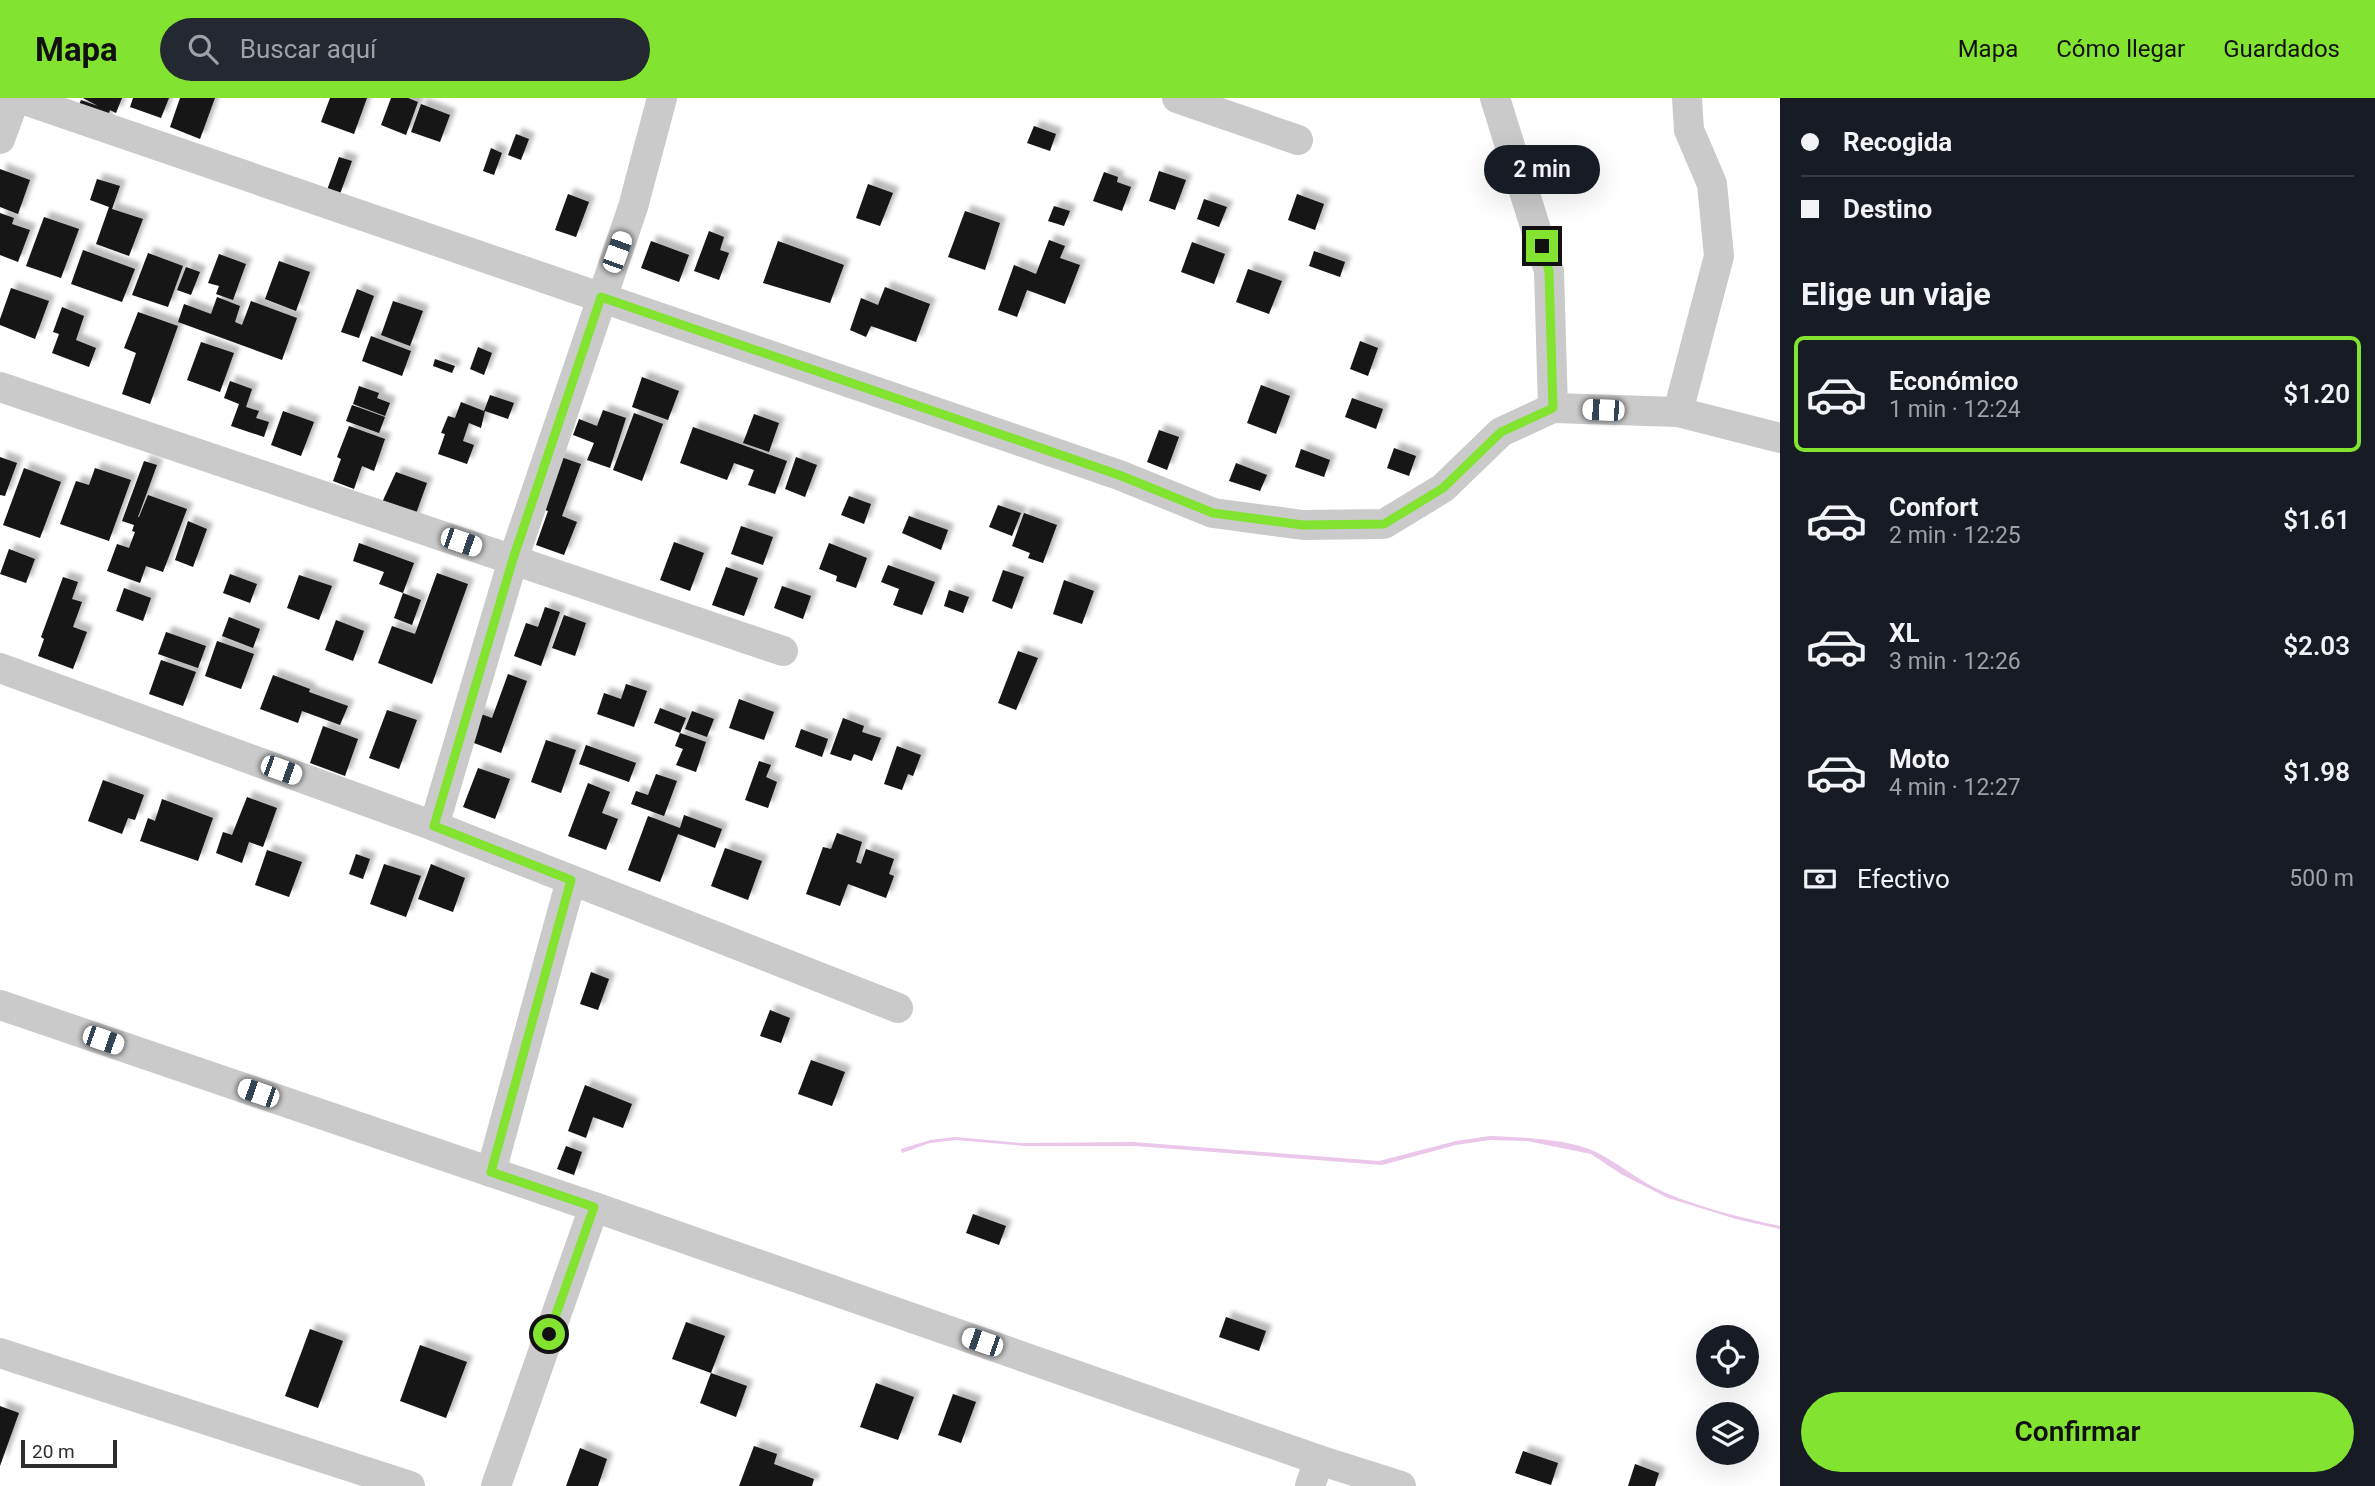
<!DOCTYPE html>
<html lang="es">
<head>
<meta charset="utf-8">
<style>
	:root { --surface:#171b24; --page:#242831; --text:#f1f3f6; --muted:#9ea1a6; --line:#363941; --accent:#82e330 }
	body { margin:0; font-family:Roboto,sans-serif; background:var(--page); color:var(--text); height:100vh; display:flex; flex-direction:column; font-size:26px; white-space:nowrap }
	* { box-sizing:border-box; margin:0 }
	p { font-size:23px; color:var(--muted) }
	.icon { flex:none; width:38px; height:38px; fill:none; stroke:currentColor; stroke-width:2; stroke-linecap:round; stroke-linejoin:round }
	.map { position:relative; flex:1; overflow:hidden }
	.panel { display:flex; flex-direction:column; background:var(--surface); width:595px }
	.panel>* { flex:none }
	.guide { display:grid; align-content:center; height:154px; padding:0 21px; background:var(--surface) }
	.tools { position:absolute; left:1696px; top:1227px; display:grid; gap:14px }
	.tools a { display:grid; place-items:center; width:63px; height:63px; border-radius:50%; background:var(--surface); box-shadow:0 7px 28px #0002; font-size:35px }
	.scale { position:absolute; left:21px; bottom:18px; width:96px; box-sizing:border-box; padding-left:7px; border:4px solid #2d2d2d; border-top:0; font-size:19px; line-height:24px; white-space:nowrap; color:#2d2d2d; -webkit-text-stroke:5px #fff; paint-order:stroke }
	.end { position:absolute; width:32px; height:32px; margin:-16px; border:9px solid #82e330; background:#111; box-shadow:0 0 0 4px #111 }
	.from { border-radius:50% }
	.bubble { position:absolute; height:49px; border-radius:24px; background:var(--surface); box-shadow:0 7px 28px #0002; font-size:23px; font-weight:600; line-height:49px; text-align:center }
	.car { position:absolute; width:21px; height:42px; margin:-21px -10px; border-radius:9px; box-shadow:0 0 5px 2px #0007; background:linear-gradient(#fff 24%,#345 0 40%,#fff 0 76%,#345 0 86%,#fff 0) }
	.guide b { display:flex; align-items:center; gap:24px; height:66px; font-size:26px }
	.guide b+b { border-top:2px solid var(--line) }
	.guide i { width:18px; height:18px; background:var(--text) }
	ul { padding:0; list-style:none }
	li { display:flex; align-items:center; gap:21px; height:116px; margin:0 14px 10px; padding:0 7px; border:4px solid transparent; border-radius:10px }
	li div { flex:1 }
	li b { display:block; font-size:26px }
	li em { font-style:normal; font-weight:600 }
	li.current { border-color:var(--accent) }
	li>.icon { width:63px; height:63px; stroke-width:1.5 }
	h2 { padding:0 21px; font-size:32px; line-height:84px }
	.pay { display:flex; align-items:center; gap:18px; height:77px; padding:0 21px; font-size:26px }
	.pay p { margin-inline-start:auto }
	.primary-button { display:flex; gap:14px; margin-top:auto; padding:14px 21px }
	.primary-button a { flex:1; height:80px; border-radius:42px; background:var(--accent); color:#111; font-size:28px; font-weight:600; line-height:80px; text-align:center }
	header { display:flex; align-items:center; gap:42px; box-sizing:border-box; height:98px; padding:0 35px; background:var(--accent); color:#111 }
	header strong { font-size:33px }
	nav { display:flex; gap:38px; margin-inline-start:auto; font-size:24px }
	.search { width:490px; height:63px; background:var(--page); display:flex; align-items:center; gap:18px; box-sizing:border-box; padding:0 24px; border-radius:38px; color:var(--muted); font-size:26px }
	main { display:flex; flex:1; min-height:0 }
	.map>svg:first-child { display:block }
	.water { fill:#eac6ea }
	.building { fill:#141414; filter:url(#shadow) }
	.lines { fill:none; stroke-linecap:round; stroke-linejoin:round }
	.street { stroke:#cacaca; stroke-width:30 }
	.route { stroke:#82e330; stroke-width:9 }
</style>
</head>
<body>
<header>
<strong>Mapa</strong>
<div class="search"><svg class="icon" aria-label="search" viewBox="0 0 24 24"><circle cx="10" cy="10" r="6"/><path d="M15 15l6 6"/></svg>Buscar aquí</div>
<nav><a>Mapa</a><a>Cómo llegar</a><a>Guardados</a></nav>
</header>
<main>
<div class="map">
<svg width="1780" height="1388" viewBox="0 0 1780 1388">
	<defs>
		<filter id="shadow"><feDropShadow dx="6" dy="-6" stdDeviation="2" flood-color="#0004"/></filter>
	</defs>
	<rect width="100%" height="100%" fill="#fff"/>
	<path class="water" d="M1490,1038C1519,1039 1571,1041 1596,1054C1620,1066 1640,1084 1666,1095C1702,1110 1742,1120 1780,1128V1131L1736,1121L1668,1100L1621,1076L1591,1056L1527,1043L1490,1042L1456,1047L1382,1067L1135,1048H1026L956,1042L930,1045L902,1055L901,1051L930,1042L955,1039L1021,1045L1133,1044L1379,1063L1456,1043Z"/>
	<g class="building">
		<path d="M83,0H122L116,15L110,12L106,24L76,14L81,2L98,8Z"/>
		<path d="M133,0H169L161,20L130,9Z"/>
		<path d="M180,0H215L200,41L170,29Z"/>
		<path d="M330,0H367L354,36L321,24Z"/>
		<path d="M391,0H408L418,4L406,37L381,27Z"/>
		<path d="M421,6L450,17L440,44L411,34Z"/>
		<path d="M1034,28L1056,36L1050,53L1027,45Z"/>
		<path d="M516,36L529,41L521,62L508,57Z"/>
		<path d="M491,50L502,55L494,77L483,73Z"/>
		<path d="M339,59L352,63L340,96L327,92Z"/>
		<path d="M0,71L30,82L18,116L0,109Z"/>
		<path d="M1159,73L1186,82L1175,112L1149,103Z"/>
		<path d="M1104,74L1118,79L1117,84L1131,89L1122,113L1093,103Z"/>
		<path d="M97,81L120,88L112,111L143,121L129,158L96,146L109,109L90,102Z"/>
		<path d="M868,86L893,95L880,128L856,120Z"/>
		<path d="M568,96L589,104L576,139L555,132Z"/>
		<path d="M1297,96L1324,106L1315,132L1288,122Z"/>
		<path d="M1204,101L1227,109L1219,129L1197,121Z"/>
		<path d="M1054,108L1070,113L1064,128L1048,123Z"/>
		<path d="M965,113L1000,125L985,172L948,159Z"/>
		<path d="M0,115L14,120L12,126L30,132L18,164L0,157Z"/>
		<path d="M44,119L79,131L61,180L26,168Z"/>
		<path d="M709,133L724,139L720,152L729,155L719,182L694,173Z"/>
		<path d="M1049,142L1065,148L1060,160L1080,167L1065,206L1027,192L1017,219L998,212L1014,167L1036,176Z"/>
		<path d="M651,143L689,157L679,184L641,170Z"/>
		<path d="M778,143L844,167L830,205L763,185Z"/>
		<path d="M1192,144L1225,156L1214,186L1181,174Z"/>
		<path d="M83,152L135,171L122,204L71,186Z"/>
		<path d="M1314,153L1345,164L1340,179L1309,168Z"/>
		<path d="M148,155L183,168L168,209L132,197Z"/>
		<path d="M219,156L246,166L233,202L216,196L219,188L208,185Z"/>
		<path d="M279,163L310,174L296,213L265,201Z"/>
		<path d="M186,169L200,174L191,197L177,192Z"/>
		<path d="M1248,171L1282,183L1269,216L1236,204Z"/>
		<path d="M885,189L930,206L916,244L871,228L866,239L850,232L861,200L878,207Z"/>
		<path d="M11,190L49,203L35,241L0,227V221Z"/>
		<path d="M357,191L374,198L359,240L341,234Z"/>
		<path d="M217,199L240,208L235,224L242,227L251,203L297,220L282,262L178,224L184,206L211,216Z"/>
		<path d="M393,203L423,213L410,248L381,237Z"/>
		<path d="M62,209L84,218L76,242L96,250L89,269L52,255L59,236L53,234Z"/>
		<path d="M138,214L178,228L150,306L122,296L136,255L124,250Z"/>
		<path d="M371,238L411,253L402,278L362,263Z"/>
		<path d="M1360,243L1378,250L1368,278L1350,271Z"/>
		<path d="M201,244L234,255L220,294L187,282Z"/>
		<path d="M478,249L492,255L484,277L470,271Z"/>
		<path d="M435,261L455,268L452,275L433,268Z"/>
		<path d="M642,279L679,293L668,322L632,309Z"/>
		<path d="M230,283L252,291L246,309L259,313L256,320L269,324L264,339L231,328L239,306L224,300Z"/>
		<path d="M1261,287L1290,298L1276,336L1247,325Z"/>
		<path d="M359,288L379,295L377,300L390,305L385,318L353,306Z"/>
		<path d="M490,297L514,305L508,321L485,313L481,330L469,325L463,343L474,347L467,366L438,356L445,336L441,335L448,318L455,320L461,304L484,313Z"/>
		<path d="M1352,300L1383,311L1376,331L1345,319Z"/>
		<path d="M352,307L385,319L379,335L346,323Z"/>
		<path d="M603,312L626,320L610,370L587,362L594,345L573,337L579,321L597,328Z"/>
		<path d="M283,313L314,324L301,358L271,347Z"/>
		<path d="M634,315L663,326L642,383L613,372Z"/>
		<path d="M754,316L779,325L769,354L743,345Z"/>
		<path d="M349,328L385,341L374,373L362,368L354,391L333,383L341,361L337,359Z"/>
		<path d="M693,329L787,363L775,396L748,387L754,372L734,365L727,382L680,365Z"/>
		<path d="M1159,332L1179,339L1167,372L1147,364Z"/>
		<path d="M1394,350L1416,358L1409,378L1387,370Z"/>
		<path d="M1301,351L1330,362L1324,379L1295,369Z"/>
		<path d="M558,358L581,366L562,418L577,424L564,457L536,447L548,413L539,410Z"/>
		<path d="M0,359L17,365L5,398L0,397Z"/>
		<path d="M796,359L817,367L805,399L785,391Z"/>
		<path d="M144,363L157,367L138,419H139L148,397L187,411L163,474L146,468L140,485L107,473L117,446L129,450L135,434L132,433L134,427L122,423Z"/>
		<path d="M1236,365L1267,377L1260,393L1229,383Z"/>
		<path d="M24,370L61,384L40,440L3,427Z"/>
		<path d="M95,370L131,382L109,443L60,426L76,383L89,387Z"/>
		<path d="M396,374L427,385L413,424L379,411Z"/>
		<path d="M849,398L871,406L864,426L841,417Z"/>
		<path d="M998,407L1021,415L1012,438L989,429Z"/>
		<path d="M1024,415L1057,427L1043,465L1028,460L1030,455L1012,448Z"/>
		<path d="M909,418L948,432L941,452L902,435Z"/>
		<path d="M188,423L207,431L193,469L175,462Z"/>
		<path d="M741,428L773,439L763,467L731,456Z"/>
		<path d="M674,444L704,455L690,493L660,482Z"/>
		<path d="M359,445L414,465L403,495L379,486L384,474L353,463Z"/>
		<path d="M829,445L867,460L856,490L836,483L837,478L819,471Z"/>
		<path d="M9,451L35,461L26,485L0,476Z"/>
		<path d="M888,467L935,484L922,517L893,507L899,491L881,484Z"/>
		<path d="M726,469L758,480L744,518L712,507Z"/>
		<path d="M1003,472L1024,479L1012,511L992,503Z"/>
		<path d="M437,475L468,486L432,586L378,565L392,528L415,536Z"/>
		<path d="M230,476L257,486L250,505L223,495Z"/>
		<path d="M299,477L332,488L319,522L287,510Z"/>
		<path d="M63,479L78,484L72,501L82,504L73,529L87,534L73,571L38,558L44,541L41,539Z"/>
		<path d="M1064,482L1094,493L1082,526L1053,516Z"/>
		<path d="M782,488L811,498L803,521L774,510Z"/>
		<path d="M124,490L151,500L143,523L116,513Z"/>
		<path d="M949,492L969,499L963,515L944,508Z"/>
		<path d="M403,495L421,502L412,527L394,520Z"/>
		<path d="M545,509L560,514L541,568L514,558L526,525L538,529Z"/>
		<path d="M564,517L586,525L575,558L552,550Z"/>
		<path d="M229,519L260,531L253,550L222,538Z"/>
		<path d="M336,522L364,533L353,563L325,552Z"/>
		<path d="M166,534L206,548L198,570L158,556Z"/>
		<path d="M217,543L254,556L241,591L205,578Z"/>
		<path d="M1018,553L1038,560L1016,612L998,605Z"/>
		<path d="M161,562L196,574L183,608L149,596Z"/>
		<path d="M508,576L527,583L501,655L463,641L473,613L492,620Z"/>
		<path d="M273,577L310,591L309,594L348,608L340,627L302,613L298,625L260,611Z"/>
		<path d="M626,586L647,593L634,629L597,616L604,595L621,601Z"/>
		<path d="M739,601L774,614L764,642L729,630Z"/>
		<path d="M660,610L686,620L680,635L654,625Z"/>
		<path d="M387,612L417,622L399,671L369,660Z"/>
		<path d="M692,613L714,621L707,639L685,631Z"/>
		<path d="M843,620L864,628L862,634L881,640L872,663L854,656L851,663L830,656Z"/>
		<path d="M323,628L358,641L345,678L310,665Z"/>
		<path d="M801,631L828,641L822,659L795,649Z"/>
		<path d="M680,635L706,644L696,674L676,667L683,651L675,648Z"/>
		<path d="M546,642L576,652L561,695L531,684Z"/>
		<path d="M586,647L636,665L629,684L579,666Z"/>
		<path d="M897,648L921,657L913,678L908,676L902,692L884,686Z"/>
		<path d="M759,663L771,667L766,679L777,684L768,710L745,702Z"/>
		<path d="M478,670L510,681L495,721L463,709Z"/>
		<path d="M656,676L677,683L664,718L631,706L636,693L648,697Z"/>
		<path d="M103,682L144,697L135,722L128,720L122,736L88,723Z"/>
		<path d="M588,685L610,694L602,715L618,721L606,752L568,738Z"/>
		<path d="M247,699L277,710L263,749L249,744L242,765L216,755L223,734L232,737Z"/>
		<path d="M162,701L213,720L198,763L140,743L148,720L155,723Z"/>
		<path d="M684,717L722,731L715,750L678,736L660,784L628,772L648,718L680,730Z"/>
		<path d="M837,735L862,744L856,764L861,766L866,751L894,761L889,776L894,778L886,800L848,786L840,808L806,796L823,749L831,751Z"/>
		<path d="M725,750L762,763L748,802L711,788Z"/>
		<path d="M267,752L302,764L289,799L255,787Z"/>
		<path d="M356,756L370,761L363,781L349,776Z"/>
		<path d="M384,766L421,778L406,819L370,806Z"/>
		<path d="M431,766L465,780L453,814L418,801Z"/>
		<path d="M591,874L609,881L598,912L580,906Z"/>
		<path d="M770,912L790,920L781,945L760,938Z"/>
		<path d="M811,962L845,974L832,1008L798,996Z"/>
		<path d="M585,987L632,1006L623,1030L593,1019L586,1040L568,1033Z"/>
		<path d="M566,1048L582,1054L574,1077L557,1071Z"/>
		<path d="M973,1116L1006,1128L999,1147L966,1135Z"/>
		<path d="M1226,1219L1266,1233L1259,1253L1219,1239Z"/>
		<path d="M686,1224L725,1238L711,1275L672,1261Z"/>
		<path d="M310,1231L343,1243L318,1310L285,1298Z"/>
		<path d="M420,1247L467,1264L446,1320L400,1303Z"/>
		<path d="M711,1275L747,1288L736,1319L700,1305Z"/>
		<path d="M876,1285L914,1299L898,1342L860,1329Z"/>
		<path d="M953,1296L976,1304L961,1345L938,1337Z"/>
		<path d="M0,1308L19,1315L0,1368Z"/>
		<path d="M754,1348L777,1356L774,1366L814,1381L812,1388H739Z"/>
		<path d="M580,1350L607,1361L598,1388H566Z"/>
		<path d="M1523,1353L1558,1365L1551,1387L1515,1375Z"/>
		<path d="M1635,1366L1659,1375L1655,1388H1628Z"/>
	</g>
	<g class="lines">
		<g class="street">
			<path d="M19,0L1119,377L1213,415L1303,427L1384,426L1443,390L1501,334L1553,310L1678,314L1780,340"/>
			<path d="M1177,0L1298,42"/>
			<path d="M1495,0L1549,173L1553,310"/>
			<path d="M0,41L15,0"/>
			<path d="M0,289L783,553"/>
			<path d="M1678,314L1719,158L1712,86L1689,32L1687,0"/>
			<path d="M0,570L434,728L898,910"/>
			<path d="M434,728L513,462L633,109L662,0"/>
			<path d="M0,907L594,1109L1319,1362L1401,1388"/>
			<path d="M491,1074L571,782"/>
			<path d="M0,1255L410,1388"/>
			<path d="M496,1388L594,1109"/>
			<path d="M1310,1388L1319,1362"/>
		</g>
	</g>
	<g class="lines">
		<path class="route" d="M549,1236L594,1109L491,1074L571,782L434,728L513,461L601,199L1119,377L1213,415L1303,427L1384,426L1443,390L1501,334L1553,310L1549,173L1542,148"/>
	</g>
</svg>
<div class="tools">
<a><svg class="icon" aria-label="locate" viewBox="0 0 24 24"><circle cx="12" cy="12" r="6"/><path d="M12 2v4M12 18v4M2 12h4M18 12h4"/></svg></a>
<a><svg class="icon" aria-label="layers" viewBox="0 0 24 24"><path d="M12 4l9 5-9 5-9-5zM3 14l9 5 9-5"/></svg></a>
</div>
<div class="scale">20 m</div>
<i class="end from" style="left:549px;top:1236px"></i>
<i class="end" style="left:1542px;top:148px"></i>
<div class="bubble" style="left:1484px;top:47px;width:116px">2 min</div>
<i class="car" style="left:617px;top:154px;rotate:20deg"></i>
<i class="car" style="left:1603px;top:312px;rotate:272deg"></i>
<i class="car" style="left:461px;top:444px;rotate:109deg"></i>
<i class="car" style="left:281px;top:672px;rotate:110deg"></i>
<i class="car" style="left:103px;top:942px;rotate:109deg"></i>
<i class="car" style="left:258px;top:995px;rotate:289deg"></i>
<i class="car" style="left:982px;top:1244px;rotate:289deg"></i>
</div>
<section class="panel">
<div class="guide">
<b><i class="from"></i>Recogida</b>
<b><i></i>Destino</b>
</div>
<h2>Elige un viaje</h2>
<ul>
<li class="current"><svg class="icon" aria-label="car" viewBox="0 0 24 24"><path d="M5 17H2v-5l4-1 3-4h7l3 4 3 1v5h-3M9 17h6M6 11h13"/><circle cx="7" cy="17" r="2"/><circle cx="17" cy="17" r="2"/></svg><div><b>Económico</b><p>1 min · 12:24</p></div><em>$1.20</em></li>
<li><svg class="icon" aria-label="car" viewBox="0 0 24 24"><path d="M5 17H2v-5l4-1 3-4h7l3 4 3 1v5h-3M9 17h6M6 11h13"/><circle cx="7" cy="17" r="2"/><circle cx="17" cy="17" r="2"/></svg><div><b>Confort</b><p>2 min · 12:25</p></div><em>$1.61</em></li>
<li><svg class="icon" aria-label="car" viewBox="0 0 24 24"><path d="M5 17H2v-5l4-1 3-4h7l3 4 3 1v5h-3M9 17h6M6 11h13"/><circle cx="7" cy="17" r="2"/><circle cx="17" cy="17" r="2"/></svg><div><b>XL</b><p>3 min · 12:26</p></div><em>$2.03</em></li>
<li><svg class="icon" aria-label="car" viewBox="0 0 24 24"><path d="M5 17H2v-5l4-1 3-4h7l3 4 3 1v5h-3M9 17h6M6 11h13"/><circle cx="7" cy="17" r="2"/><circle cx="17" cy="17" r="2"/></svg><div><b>Moto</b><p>4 min · 12:27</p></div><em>$1.98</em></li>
</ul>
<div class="pay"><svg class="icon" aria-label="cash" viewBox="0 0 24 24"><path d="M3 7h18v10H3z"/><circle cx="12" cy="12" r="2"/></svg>Efectivo<p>500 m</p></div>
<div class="primary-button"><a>Confirmar</a></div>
</section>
</main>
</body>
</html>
